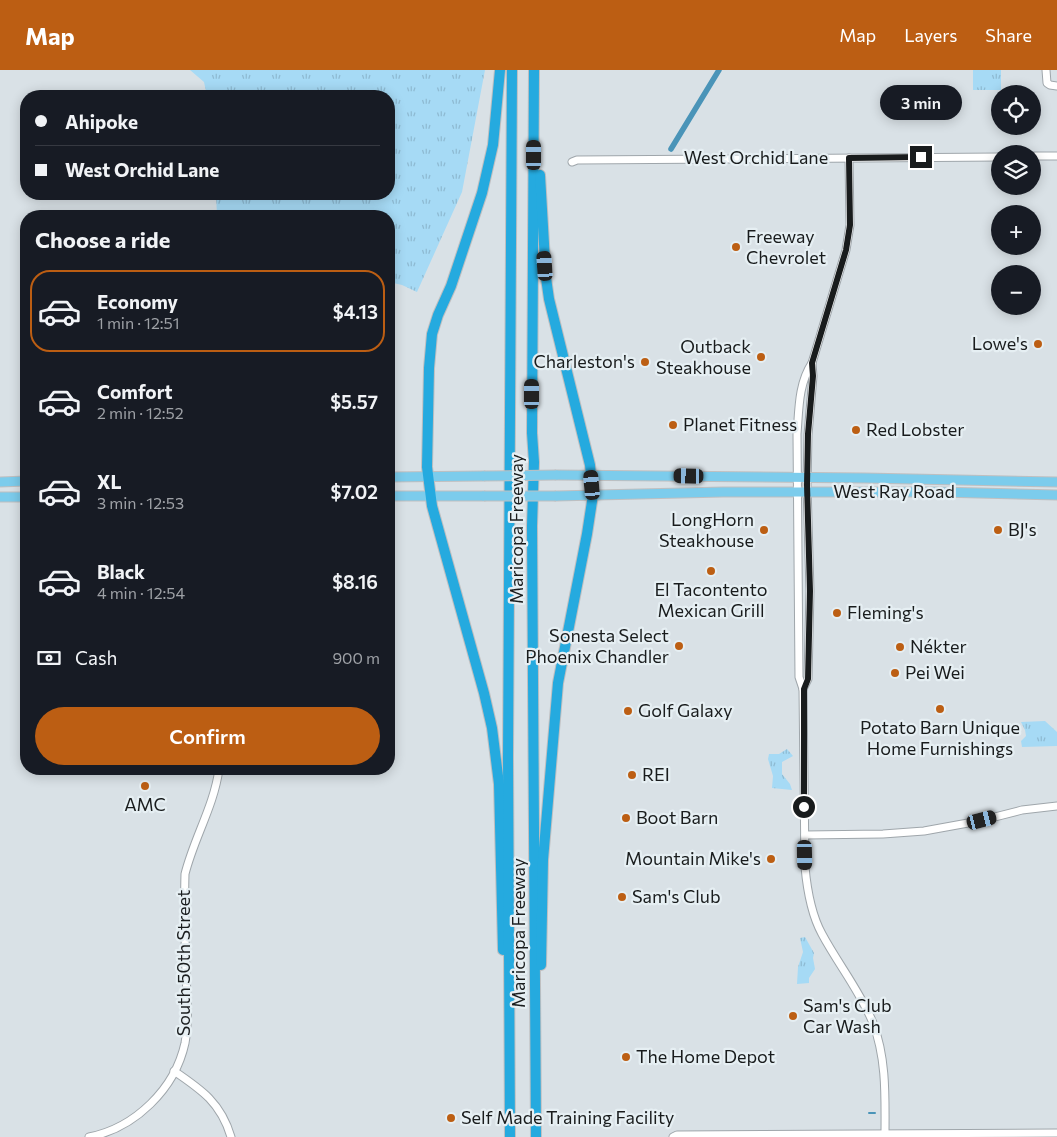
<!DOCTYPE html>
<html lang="en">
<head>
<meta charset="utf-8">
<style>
	:root { --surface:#171b24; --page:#242831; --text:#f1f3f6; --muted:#9ea1a6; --line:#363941; --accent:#bc5e13 }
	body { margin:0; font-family:Commissioner,sans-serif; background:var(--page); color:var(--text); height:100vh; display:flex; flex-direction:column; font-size:19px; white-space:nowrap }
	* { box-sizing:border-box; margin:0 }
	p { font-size:16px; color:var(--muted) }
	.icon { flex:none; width:28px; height:28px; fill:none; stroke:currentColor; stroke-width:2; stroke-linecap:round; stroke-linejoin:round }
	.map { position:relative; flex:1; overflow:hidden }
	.sheet { position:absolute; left:20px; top:140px; width:375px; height:565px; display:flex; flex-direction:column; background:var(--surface); border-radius:20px; box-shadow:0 2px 12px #0003 }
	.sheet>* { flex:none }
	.top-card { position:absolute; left:20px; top:20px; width:375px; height:110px; border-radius:20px; box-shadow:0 2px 12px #0003; display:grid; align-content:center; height:110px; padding:0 15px; background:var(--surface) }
	.buttons { position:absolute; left:991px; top:15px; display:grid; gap:10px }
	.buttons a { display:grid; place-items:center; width:50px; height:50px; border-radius:50%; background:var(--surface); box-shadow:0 2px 12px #0003; font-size:25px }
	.end { position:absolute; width:22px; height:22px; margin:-11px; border:6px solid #191c1d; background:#fff; box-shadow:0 0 0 2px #fff }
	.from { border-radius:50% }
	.bubble { position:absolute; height:35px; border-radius:18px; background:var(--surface); box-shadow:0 2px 12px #0003; font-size:16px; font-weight:600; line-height:35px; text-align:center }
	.car { position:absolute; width:15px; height:30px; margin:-15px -8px; border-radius:6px; box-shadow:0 0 4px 1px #0007; background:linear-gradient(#222 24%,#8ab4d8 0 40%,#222 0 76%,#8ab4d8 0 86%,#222 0) }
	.top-card b { display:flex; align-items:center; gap:18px; height:48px; font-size:19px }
	.top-card b+b { border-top:1px solid var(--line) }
	.top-card i { width:12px; height:12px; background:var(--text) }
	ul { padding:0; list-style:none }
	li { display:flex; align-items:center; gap:15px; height:82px; margin:0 10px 8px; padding:0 5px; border:2px solid transparent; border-radius:20px }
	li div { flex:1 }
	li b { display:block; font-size:19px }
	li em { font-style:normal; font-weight:600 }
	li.active { border-color:var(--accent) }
	li>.icon { width:45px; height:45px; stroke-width:1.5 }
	h2 { padding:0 15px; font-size:22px; line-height:60px }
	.pay { display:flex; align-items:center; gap:12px; height:55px; padding:0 15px; font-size:19px }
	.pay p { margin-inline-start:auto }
	.primary-button { display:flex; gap:10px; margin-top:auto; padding:10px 15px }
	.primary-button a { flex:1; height:58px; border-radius:30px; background:var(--accent); color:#fff; font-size:20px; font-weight:600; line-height:58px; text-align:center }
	header { display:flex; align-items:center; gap:30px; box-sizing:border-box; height:70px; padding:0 25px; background:var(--accent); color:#fff }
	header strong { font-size:24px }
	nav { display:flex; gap:28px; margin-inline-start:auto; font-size:18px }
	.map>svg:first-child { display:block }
	.park { fill:url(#park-tufts) }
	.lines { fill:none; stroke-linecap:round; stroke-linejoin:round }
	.stream { stroke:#4a94b8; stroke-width:2 }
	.canal { stroke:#4a94b8; stroke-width:5.5 }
	.minor-casing { stroke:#9fa6ab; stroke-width:9 }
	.major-casing { stroke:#bfbfc0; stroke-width:11 }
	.highway-casing { stroke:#bfbfc0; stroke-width:12 }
	.minor { stroke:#fff; stroke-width:7 }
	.major { stroke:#7cccec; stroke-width:9 }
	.highway { stroke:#25aadf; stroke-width:10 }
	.major-bridge-casing { stroke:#bfbfc0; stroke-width:11; stroke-linecap:butt }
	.major-bridge { stroke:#7cccec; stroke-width:9 }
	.route { stroke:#191c1d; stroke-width:6 }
	.poi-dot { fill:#bc5e13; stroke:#e6eff3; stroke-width:2 }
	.labels { text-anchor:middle; stroke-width:4.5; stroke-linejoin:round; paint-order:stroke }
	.street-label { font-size:18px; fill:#191c1d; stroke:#e6eff3 }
	.poi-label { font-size:18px; fill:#191c1d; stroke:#e6eff3; text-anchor:start }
</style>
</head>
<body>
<header>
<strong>Map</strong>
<nav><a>Map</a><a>Layers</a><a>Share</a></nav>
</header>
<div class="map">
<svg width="1057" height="1067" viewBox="0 0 1057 1067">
	<defs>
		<pattern id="park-tufts" width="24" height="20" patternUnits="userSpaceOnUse" patternTransform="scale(1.25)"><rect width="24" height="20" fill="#a6daf5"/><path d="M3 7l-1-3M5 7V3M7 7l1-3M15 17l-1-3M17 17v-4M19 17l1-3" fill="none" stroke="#8ebad2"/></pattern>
	</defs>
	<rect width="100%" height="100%" fill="#d9e1e6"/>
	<g class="park">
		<path d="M190,0H485L462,122L417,222L402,215L389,212V146H217L216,124H389V26H207L204,12Z"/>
		<rect x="973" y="0" width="28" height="20"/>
		<path d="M1045,651L1057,662V676L1022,677L1021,671L1026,666L1025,660L1021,652Z"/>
		<path d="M787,679L793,686L782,692V704L790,714L792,720L772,718L773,706L768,689L769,684H779Z"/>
		<path d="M805,867L814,883L813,888L815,899L809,908V913L797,914L798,897L803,882L800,868Z"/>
	</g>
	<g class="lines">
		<path class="stream" d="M869,1043H875"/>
		<path class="canal" d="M671,79L719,0"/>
		<defs>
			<g id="minor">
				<path d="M1046,0L1047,13L1050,15L1057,16"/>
				<path d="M1032,86H1057"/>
				<path d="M849,88L850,155L846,180L812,293C798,314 799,341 797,364L799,607L803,619L805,797C807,819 811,844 822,864C838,894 860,921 873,953C887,990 885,1029 885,1067"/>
				<path d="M572,92L577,90L1000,87"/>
				<path d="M803,619L808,609L810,521L807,415L808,365L813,306L812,293"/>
				<path d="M805,765L883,764L924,761L979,751L1022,740L1057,736"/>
				<path d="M174,1001C202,1020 221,1033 231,1067"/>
				<path d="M89,1067C135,1058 175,1019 185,973C189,951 187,926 186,904C185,871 184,837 185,804C194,768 214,736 219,699"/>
				<path d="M673,1067L677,1065L1057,1063"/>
			</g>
			<g id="major">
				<path d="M556,405L865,408L1057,412"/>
				<path d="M389,407L484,406"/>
				<path d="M0,412L26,411"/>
				<path d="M389,426H484"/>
				<path d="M556,426L723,422H939L1057,425"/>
				<path d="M0,427H26"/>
			</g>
			<g id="highway">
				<path d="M500,0L493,75L482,123L451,216L438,245L432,264L429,298L427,397L432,436L484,623L492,658L499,714L503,880"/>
				<path d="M534,0L532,363L534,392L532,456L536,1067"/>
				<path d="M540,105L546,208L549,229L590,395L593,425L587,464L558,613L543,790L541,895"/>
				<path d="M510,1067L508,688L512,0"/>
			</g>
		</defs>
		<use href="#minor" class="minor-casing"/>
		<use href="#major" class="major-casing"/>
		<use href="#highway" class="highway-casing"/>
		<use href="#minor" class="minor"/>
		<use href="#major" class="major"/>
		<use href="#highway" class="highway"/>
		<defs>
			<g id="major-bridge">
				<path d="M484,406L556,405"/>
				<path d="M484,426H556"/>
			</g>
		</defs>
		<use href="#major-bridge" class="major-bridge-casing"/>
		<use href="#major-bridge" class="major-bridge"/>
	</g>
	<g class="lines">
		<path class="route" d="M804,737V619L808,609L810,521L807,415L808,364L813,306L812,293L846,180L850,155L849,88L921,87"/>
	</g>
	<g class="poi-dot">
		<circle cx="736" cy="177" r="5"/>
		<circle cx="1038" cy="274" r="5"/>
		<circle cx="761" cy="287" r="5"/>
		<circle cx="645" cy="292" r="5"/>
		<circle cx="673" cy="355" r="5"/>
		<circle cx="856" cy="360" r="5"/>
		<circle cx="764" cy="460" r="5"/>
		<circle cx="998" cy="460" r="5"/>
		<circle cx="711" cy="501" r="5"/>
		<circle cx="837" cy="543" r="5"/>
		<circle cx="679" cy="576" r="5"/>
		<circle cx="900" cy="577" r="5"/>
		<circle cx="895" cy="603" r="5"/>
		<circle cx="940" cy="639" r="5"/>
		<circle cx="628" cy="641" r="5"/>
		<circle cx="632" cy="705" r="5"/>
		<circle cx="145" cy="716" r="5"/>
		<circle cx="626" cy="748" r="5"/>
		<circle cx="771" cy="789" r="5"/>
		<circle cx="622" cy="827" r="5"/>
		<circle cx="793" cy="946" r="5"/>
		<circle cx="626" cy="987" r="5"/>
		<circle cx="451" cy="1048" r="5"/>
	</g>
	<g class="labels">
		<g class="street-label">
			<text x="756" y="94">West Orchid Lane</text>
			<text x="894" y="428">West Ray Road</text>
			<text transform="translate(517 459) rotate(-90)" y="6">Maricopa Freeway</text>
			<text transform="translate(519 863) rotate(-90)" y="6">Maricopa Freeway</text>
			<text transform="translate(184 893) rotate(-90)" y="6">South 50th Street</text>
		</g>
		<g class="poi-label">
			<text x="746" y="173">Freeway<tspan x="746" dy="21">Chevrolet</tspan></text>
			<text x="1028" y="280" text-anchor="end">Lowe's</text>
			<text x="751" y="283" text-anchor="end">Outback<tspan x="751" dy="21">Steakhouse</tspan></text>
			<text x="635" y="298" text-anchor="end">Charleston's</text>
			<text x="683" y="361">Planet Fitness</text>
			<text x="866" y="366">Red Lobster</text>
			<text x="754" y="456" text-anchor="end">LongHorn<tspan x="754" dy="21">Steakhouse</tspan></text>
			<text x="1008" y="466">BJ's</text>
			<text x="711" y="526" text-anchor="middle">El Tacontento<tspan x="711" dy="21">Mexican Grill</tspan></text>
			<text x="847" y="549">Fleming's</text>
			<text x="669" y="572" text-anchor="end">Sonesta Select<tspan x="669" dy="21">Phoenix Chandler</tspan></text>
			<text x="910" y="583">Nékter</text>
			<text x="905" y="609">Pei Wei</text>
			<text x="638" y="647">Golf Galaxy</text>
			<text x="940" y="664" text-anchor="middle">Potato Barn Unique<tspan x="940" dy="21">Home Furnishings</tspan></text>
			<text x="642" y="711">REI</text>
			<text x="145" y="741" text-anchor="middle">AMC</text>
			<text x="636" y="754">Boot Barn</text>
			<text x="761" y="795" text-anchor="end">Mountain Mike's</text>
			<text x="632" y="833">Sam's Club</text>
			<text x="803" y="942">Sam's Club<tspan x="803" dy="21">Car Wash</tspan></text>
			<text x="636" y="993">The Home Depot</text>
			<text x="461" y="1054">Self Made Training Facility</text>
		</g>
	</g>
</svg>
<div class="buttons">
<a><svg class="icon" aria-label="locate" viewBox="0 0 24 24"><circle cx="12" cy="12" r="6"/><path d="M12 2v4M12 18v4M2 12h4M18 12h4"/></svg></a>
<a><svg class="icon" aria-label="layers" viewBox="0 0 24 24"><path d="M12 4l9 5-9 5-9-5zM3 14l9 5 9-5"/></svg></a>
<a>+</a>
<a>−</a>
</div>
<i class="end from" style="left:804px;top:737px"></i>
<i class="end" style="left:921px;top:87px"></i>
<div class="bubble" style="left:880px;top:15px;width:82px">3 min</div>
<i class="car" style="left:534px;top:85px;rotate:0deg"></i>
<i class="car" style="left:545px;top:196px;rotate:356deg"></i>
<i class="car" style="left:532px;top:324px;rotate:0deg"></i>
<i class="car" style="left:689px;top:406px;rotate:271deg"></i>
<i class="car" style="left:592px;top:415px;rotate:355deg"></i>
<i class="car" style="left:982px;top:750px;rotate:76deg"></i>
<i class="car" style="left:805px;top:785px;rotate:179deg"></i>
<div class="top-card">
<b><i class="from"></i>Ahipoke</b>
<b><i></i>West Orchid Lane</b>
</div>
<section class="sheet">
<h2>Choose a ride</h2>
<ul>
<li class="active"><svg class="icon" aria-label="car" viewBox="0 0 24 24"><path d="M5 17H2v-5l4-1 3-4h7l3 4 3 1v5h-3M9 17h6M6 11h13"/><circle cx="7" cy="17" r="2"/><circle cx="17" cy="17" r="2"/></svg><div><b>Economy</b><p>1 min · 12:51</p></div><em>$4.13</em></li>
<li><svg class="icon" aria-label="car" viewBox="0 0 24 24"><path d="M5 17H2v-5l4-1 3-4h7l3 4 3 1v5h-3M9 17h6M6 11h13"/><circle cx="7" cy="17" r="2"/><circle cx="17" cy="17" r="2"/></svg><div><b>Comfort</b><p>2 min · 12:52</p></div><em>$5.57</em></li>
<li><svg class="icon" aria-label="car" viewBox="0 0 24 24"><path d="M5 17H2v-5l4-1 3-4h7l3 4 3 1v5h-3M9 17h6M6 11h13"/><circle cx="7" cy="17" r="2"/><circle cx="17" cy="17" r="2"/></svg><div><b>XL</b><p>3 min · 12:53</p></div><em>$7.02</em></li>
<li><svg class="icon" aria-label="car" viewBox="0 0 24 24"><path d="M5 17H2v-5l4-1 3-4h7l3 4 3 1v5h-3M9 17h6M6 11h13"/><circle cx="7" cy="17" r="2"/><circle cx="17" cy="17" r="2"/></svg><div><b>Black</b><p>4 min · 12:54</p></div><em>$8.16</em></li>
</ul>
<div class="pay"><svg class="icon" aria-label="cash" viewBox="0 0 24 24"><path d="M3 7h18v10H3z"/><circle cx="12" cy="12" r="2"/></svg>Cash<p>900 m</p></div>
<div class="primary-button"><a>Confirm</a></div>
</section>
</div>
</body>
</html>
